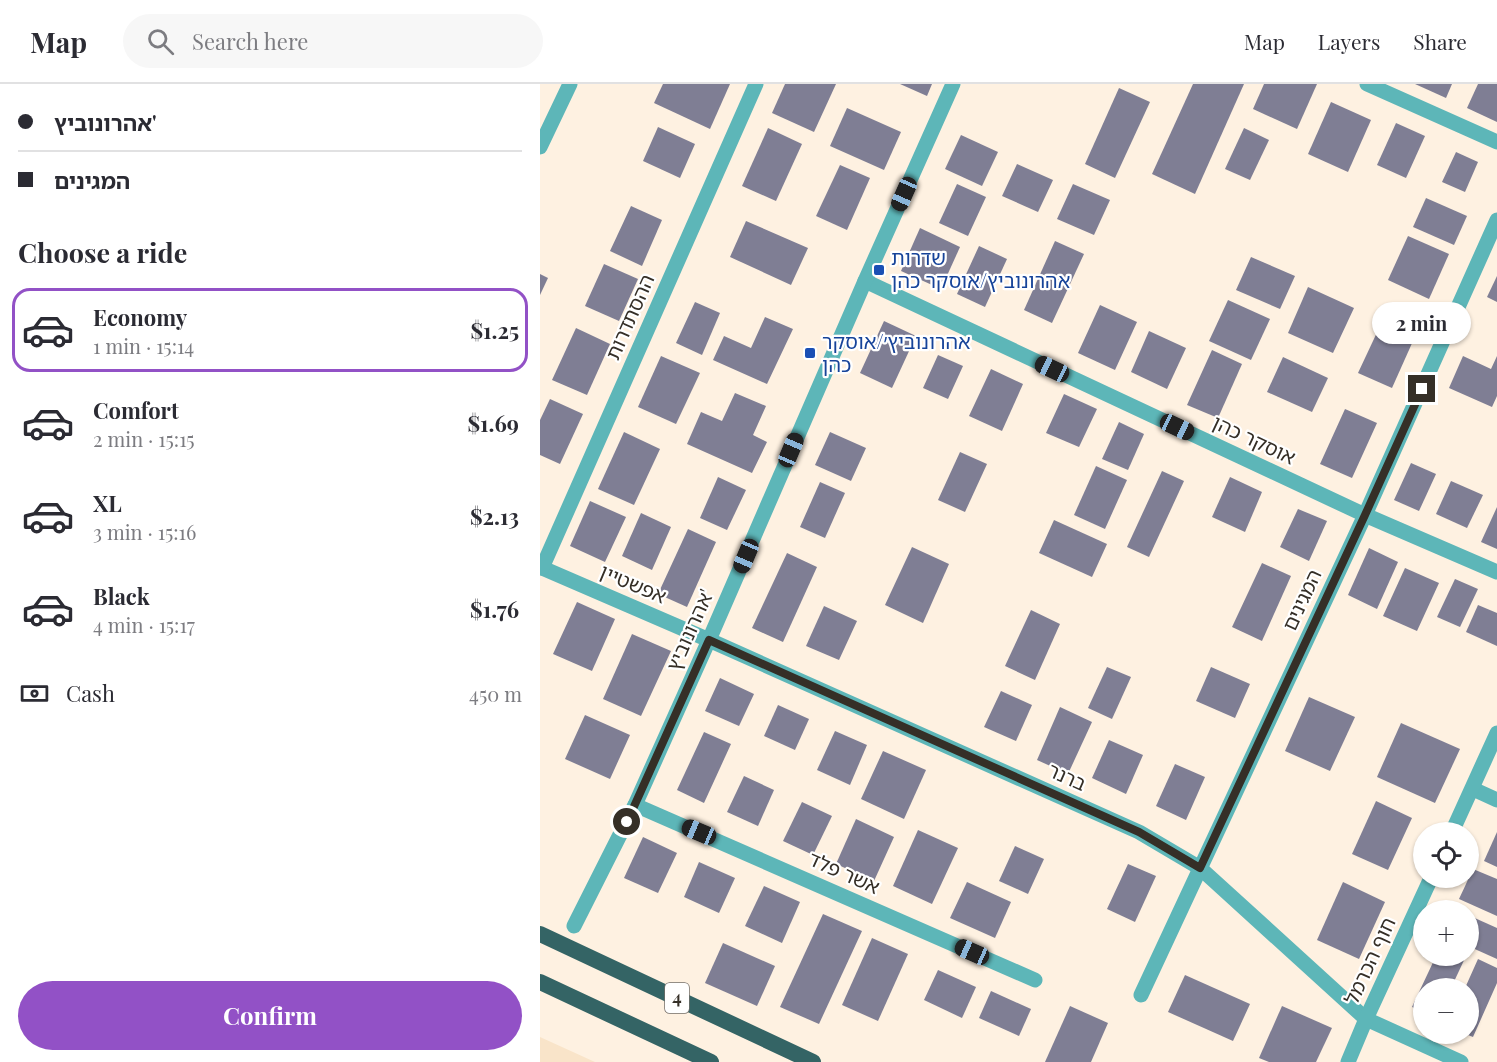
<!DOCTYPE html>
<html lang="en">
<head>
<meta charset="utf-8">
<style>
	:root { --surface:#fff; --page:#f7f7f7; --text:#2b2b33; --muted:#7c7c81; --line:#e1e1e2; --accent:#9251c6 }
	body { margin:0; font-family:"Playfair Display","Noto Sans Hebrew",serif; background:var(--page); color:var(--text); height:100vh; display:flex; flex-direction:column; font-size:22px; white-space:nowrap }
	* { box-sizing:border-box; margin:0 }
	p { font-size:20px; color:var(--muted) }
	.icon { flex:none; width:33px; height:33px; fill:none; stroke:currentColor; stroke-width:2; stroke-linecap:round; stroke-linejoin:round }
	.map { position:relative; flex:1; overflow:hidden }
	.drawer { display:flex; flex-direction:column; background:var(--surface); width:540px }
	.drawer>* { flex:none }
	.hud { display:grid; align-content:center; height:132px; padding:0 18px; background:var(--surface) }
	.controls { position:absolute; left:873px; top:738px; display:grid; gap:12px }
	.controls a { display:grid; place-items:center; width:66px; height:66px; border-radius:50%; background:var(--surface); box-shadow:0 2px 4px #0004; font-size:30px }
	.end { position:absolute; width:27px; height:27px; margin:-14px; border:8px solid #352f27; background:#fff; box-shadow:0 0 0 3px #fff }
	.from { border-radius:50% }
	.bubble { position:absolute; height:42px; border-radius:21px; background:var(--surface); box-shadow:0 2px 4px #0004; font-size:20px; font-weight:700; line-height:42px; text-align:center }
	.car { position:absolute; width:18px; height:36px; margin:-18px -9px; border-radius:8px; box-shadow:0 0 4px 2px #0007; background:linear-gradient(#222 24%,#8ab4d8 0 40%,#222 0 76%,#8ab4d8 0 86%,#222 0) }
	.hud b { display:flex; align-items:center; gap:21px; height:57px; font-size:22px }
	.hud b+b { border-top:2px solid var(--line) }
	.hud i { width:15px; height:15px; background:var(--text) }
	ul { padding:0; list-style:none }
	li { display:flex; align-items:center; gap:18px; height:84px; margin:0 12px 9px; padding:0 6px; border:3px solid transparent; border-radius:18px }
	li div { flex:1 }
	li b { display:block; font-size:22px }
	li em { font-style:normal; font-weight:700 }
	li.on { border-color:var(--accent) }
	li>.icon { width:54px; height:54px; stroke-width:1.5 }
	h2 { padding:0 18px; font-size:27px; line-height:72px }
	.pay { display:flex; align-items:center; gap:15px; height:66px; padding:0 18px; font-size:22px }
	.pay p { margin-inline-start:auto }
	.action { display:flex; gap:12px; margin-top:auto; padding:12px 18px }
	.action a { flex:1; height:69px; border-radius:36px; background:var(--accent); color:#fff; font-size:24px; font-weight:700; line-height:69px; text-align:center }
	header { display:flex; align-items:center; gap:36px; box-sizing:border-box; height:84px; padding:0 30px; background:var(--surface); border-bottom:2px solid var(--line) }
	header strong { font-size:28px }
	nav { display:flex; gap:33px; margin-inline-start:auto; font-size:21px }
	.search { width:420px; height:54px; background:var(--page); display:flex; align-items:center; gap:15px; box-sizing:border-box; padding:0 21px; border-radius:33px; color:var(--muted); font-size:22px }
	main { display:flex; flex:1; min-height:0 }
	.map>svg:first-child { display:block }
	.built { fill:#f9e4c9 }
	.building { fill:#7f7e94 }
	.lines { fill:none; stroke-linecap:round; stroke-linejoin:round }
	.minor { stroke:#5db6b8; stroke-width:15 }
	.tertiary { stroke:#5db6b8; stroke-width:15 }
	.trunk { stroke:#346465; stroke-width:16 }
	.route { stroke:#352f27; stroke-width:8 }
	.transit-dot { fill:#1a4fb4; stroke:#fff; stroke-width:2 }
	.labels { text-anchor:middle; stroke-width:4.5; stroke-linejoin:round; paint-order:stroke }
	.shield { fill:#fff; stroke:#726d68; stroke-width:1.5 }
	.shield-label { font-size:18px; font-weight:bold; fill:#352f27 }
	.transit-label { font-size:20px; fill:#164399; stroke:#fff; text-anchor:start }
	.street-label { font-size:20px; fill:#352f27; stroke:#fff }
</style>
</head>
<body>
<header>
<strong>Map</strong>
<div class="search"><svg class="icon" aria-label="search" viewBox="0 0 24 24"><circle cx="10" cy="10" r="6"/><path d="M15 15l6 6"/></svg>Search here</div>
<nav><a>Map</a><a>Layers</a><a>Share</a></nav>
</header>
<main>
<section class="drawer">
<div class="hud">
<b><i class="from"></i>אהרונוביץ'</b>
<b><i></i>המגינים</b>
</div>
<h2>Choose a ride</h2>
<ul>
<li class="on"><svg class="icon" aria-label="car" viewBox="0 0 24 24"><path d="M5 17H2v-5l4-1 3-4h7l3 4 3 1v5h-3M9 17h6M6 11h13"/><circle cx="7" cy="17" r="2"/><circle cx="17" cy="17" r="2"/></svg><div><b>Economy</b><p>1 min · 15:14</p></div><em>$1.25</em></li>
<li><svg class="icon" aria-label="car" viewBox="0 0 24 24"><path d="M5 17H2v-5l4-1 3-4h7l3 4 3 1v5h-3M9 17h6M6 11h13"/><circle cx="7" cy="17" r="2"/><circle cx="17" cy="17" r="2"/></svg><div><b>Comfort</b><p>2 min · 15:15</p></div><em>$1.69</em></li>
<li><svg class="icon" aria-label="car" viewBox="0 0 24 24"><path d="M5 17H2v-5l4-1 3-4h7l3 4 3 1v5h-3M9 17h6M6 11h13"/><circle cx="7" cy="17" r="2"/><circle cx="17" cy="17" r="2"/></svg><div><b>XL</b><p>3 min · 15:16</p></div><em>$2.13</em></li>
<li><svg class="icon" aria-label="car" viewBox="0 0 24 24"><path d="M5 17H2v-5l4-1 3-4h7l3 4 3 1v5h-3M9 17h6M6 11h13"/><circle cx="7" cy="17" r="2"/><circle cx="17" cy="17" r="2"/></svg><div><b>Black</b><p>4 min · 15:17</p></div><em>$1.76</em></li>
</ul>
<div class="pay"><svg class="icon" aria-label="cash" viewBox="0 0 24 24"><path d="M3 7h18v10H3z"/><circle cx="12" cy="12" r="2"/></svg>Cash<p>450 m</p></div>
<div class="action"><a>Confirm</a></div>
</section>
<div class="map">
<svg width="957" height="978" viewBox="0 0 957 978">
	<rect width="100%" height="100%" fill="#fef1e1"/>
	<path class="built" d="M0,953L55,978H0Z"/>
	<g class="building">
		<path d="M123,0H190L170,45L114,19Z"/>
		<path d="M245,0H296L274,48L232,29Z"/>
		<path d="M360,0H392L387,12Z"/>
		<path d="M653,0H704L655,110L612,90Z"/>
		<path d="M724,0H777L757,45L713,25Z"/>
		<path d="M875,0H912L906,14Z"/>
		<path d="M938,0H957V38L927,24Z"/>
		<path d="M579,4L610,18L575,94L545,80Z"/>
		<path d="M791,18L831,36L808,88L768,70Z"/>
		<path d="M307,24L361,48L344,86L290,62Z"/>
		<path d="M856,39L885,52L866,94L837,81Z"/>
		<path d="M118,43L155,60L140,94L103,77Z"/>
		<path d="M228,44L262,60L236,117L202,102Z"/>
		<path d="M704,44L729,56L710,96L685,85Z"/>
		<path d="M421,51L458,68L442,102L405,85Z"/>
		<path d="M916,68L938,78L925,108L902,98Z"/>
		<path d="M477,80L513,96L498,128L462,112Z"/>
		<path d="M300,81L330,94L307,146L276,132Z"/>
		<path d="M417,100L446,113L428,152L399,139Z"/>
		<path d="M533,100L570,116L554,151L517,135Z"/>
		<path d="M886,114L927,132L914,161L873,143Z"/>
		<path d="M91,122L122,136L102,182L70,167Z"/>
		<path d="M206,137L268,164L251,201L190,173Z"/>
		<path d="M380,144L420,163L401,205L361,187Z"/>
		<path d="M868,152L909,170L889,215L848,196Z"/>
		<path d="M515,157L544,170L512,239L484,226Z"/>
		<path d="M439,162L467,175L445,223L417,210Z"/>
		<path d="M711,173L755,192L740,225L696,206Z"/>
		<path d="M64,180L98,195L79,237L45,222Z"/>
		<path d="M0,190L8,194L0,211Z"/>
		<path d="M957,192V218L947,213Z"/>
		<path d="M768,203L814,224L793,269L748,249Z"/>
		<path d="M688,216L730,235L711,276L669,257Z"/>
		<path d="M155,218L180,229L162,271L136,259Z"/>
		<path d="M560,221L597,238L575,286L538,269Z"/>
		<path d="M225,233L253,245L227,300L173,276L184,252L211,264Z"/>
		<path d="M344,237L376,252L352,304L320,289Z"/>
		<path d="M840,242L873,257L852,304L818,289Z"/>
		<path d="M36,244L70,260L47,311L12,296Z"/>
		<path d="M609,247L646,264L627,305L591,288Z"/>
		<path d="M672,266L702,280L678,334L647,321Z"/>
		<path d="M398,271L423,282L408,315L383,304Z"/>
		<path d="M121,272L160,289L136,340L98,323Z"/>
		<path d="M923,272L951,285L957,272V312L952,323L909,304Z"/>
		<path d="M743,273L788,294L772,328L727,308Z"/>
		<path d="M451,285L483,300L462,347L429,332Z"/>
		<path d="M195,309L226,322L213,351L227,358L212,389L147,360L161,328L182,337Z"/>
		<path d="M524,310L557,325L539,363L506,349Z"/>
		<path d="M10,315L43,330L20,380L0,371V336Z"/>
		<path d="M805,325L837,339L812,394L780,380Z"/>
		<path d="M579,338L604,350L588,386L562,375Z"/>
		<path d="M84,348L120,365L94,421L58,405Z"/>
		<path d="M290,348L326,364L311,397L275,381Z"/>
		<path d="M420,368L447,380L425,428L398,416Z"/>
		<path d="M871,379L896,390L879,427L854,416Z"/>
		<path d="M556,382L587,396L565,445L534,431Z"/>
		<path d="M622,387L644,397L609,473L587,463Z"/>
		<path d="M178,393L206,406L187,446L160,434Z"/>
		<path d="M690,393L722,408L705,448L672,433Z"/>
		<path d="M911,397L943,411L927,444L896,430Z"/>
		<path d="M280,398L305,409L285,454L260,443Z"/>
		<path d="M50,417L86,433L65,478L30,462Z"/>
		<path d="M957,423V465L941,458Z"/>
		<path d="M758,425L787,437L769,477L740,463Z"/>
		<path d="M101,429L131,443L112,486L82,472Z"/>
		<path d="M514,436L567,460L552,493L499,469Z"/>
		<path d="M148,445L176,458L147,523L118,510Z"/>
		<path d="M372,463L409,480L383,539L345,521Z"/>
		<path d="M829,464L858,478L837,525L808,511Z"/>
		<path d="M247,469L277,483L243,558L212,544Z"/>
		<path d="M722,479L751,492L722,557L692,543Z"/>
		<path d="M865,484L899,499L877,547L843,532Z"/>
		<path d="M915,495L938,505L920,543L897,533Z"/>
		<path d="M37,518L75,535L52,587L13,570Z"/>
		<path d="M938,521L957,529V562L926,548Z"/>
		<path d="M284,522L317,537L299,576L266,562Z"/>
		<path d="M491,526L520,540L495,596L465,582Z"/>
		<path d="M92,550L131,567L101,632L63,615Z"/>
		<path d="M567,583L591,593L572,635L548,624Z"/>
		<path d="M671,583L710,600L695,634L656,617Z"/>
		<path d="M180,594L214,610L199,642L165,627Z"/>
		<path d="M461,607L492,621L476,657L444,643Z"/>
		<path d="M769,613L815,633L790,687L745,667Z"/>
		<path d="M238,621L269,635L255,666L224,652Z"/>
		<path d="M520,623L552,638L528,690L497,676Z"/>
		<path d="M45,631L90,651L70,695L25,675Z"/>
		<path d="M861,639L920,665L895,719L837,693Z"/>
		<path d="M295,647L327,661L310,701L277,686Z"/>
		<path d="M164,648L191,660L164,719L137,706Z"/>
		<path d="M569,656L603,671L586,710L552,694Z"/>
		<path d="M343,667L386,686L364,735L321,715Z"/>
		<path d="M635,680L665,693L646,736L616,722Z"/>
		<path d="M204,692L234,706L218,742L187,728Z"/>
		<path d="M836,717L872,734L848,786L812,770Z"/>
		<path d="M262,718L292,732L273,771L243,757Z"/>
		<path d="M316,735L354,753L334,797L296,780Z"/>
		<path d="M378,746L418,764L392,820L353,802Z"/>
		<path d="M957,748V783L944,777Z"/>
		<path d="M103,753L137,769L118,809L84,794Z"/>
		<path d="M475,762L504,775L488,810L459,797Z"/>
		<path d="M159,778L195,794L179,829L144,813Z"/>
		<path d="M588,780L616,792L595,838L567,825Z"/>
		<path d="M933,785L957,795V832L919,815Z"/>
		<path d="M427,798L471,818L455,854L410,834Z"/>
		<path d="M803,798L845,818L819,875L777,856Z"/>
		<path d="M224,802L260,818L242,859L205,842Z"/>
		<path d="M283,830L322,847L279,940L240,923Z"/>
		<path d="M928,831L957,844V875L928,862Z"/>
		<path d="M332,854L368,870L338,937L302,921Z"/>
		<path d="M183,859L235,882L217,922L165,899Z"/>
		<path d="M896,872H926L911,904H884V928L872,923Z"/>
		<path d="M938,875L957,884V899L933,953L928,951V904H925Z"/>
		<path d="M398,886L436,903L422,934L384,916Z"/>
		<path d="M645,891L710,920L693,957L628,928Z"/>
		<path d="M451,907L491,925L479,952L439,934Z"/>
		<path d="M530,922L568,939L551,978H505Z"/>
		<path d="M742,922L792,944L776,978H729L719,974Z"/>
	</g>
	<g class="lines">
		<g class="minor">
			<path d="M827,0L957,58"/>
			<path d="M0,63L30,0"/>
			<path d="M325,197L825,431L957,488"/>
			<path d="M0,483L169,556L599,748L660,784L826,935L921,978"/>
			<path d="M2,484L216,0"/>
			<path d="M933,705L957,716"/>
			<path d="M95,721L495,896"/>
			<path d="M34,842L95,721L169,556L325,197L413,0"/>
			<path d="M601,911L825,431L957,136"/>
		</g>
		<g class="tertiary">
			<path d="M912,748L957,649"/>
			<path d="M808,978L826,935L891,794"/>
		</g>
		<g class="trunk">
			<path d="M0,850L273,978"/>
			<path d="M0,898L171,978"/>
		</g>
	</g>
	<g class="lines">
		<path class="route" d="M87,738L169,556L599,748L660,784L825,431L882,305"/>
	</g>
	<g class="transit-dot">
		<rect x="333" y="180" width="12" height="12" rx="3"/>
		<rect x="264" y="263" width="12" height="12" rx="3"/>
	</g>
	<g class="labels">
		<rect class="shield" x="125" y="899" width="24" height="30" rx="4.5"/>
		<g class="shield-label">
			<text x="137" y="920">4</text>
		</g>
		<g class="transit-label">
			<text x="351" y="181">שדרות<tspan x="351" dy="23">אהרונוביץ/אוסקר כהן</tspan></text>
			<text x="282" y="265">אהרונוביץ׳/אוסקר<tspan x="282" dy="23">כהן</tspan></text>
		</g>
		<g class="street-label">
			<text transform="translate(90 233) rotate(-66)" y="7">ההסתדרות</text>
			<text transform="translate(714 356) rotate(25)" y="7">אוסקר כהן</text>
			<text transform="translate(93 500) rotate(23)" y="7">אפשטיין</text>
			<text transform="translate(762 516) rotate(-65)" y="7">המגינים</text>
			<text transform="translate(150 546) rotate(-66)" y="7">אהרונוביץ'</text>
			<text transform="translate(527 693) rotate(24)" y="7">ברנר</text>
			<text transform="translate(304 789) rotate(24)" y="7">אשר פלד</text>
			<text transform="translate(830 877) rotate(-65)" y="7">חוף הכרמל</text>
		</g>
	</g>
</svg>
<div class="controls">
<a><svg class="icon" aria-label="locate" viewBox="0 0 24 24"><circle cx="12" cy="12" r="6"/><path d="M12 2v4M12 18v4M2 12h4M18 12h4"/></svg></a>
<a>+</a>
<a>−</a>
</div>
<i class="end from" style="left:87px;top:738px"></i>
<i class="end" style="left:882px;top:305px"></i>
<div class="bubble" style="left:832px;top:218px;width:99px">2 min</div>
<i class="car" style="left:364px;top:110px;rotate:204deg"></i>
<i class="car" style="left:512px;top:285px;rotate:295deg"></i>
<i class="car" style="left:637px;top:343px;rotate:115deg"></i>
<i class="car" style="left:251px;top:366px;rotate:23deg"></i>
<i class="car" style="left:206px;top:472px;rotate:203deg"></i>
<i class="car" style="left:159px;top:748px;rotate:293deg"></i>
<i class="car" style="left:432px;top:868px;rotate:294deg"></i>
</div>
</main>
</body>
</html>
